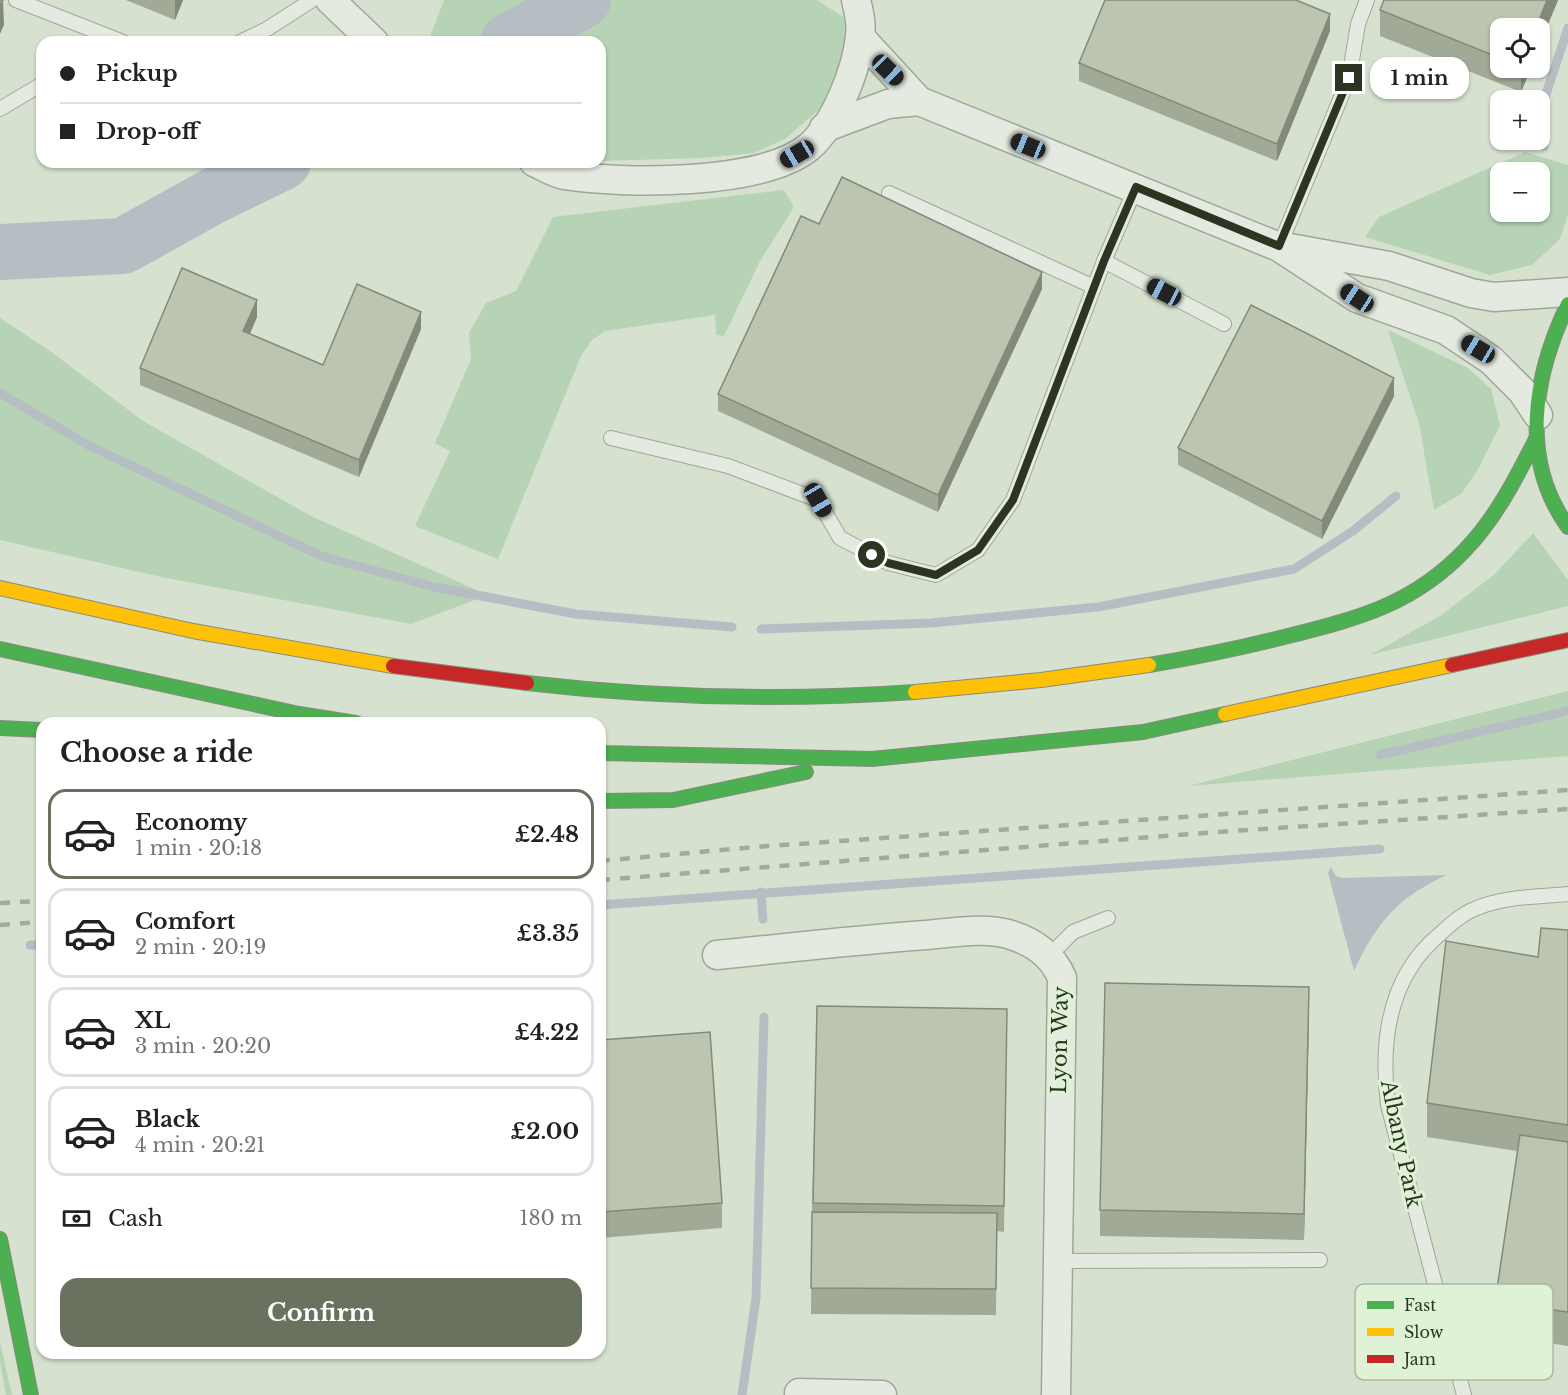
<!DOCTYPE html>
<html lang="en">
<head>
<meta charset="utf-8">
<style>
	:root { --surface:#fff; --page:#f6f6f6; --text:#222; --muted:#767676; --line:#e0e0e0; --accent:#68725e }
	body { margin:0; font-family:"Libre Baskerville",serif; background:var(--page); color:var(--text); height:100vh; display:flex; flex-direction:column; font-size:22px; white-space:nowrap }
	* { box-sizing:border-box; margin:0 }
	p { font-size:20px; color:var(--muted) }
	.icon { flex:none; width:33px; height:33px; fill:none; stroke:currentColor; stroke-width:2; stroke-linecap:round; stroke-linejoin:round }
	.map { position:relative; flex:1; overflow:hidden }
	.sheet { position:absolute; left:36px; top:717px; width:570px; height:642px; display:flex; flex-direction:column; background:var(--surface); border-radius:18px; box-shadow:0 2px 4px #0004 }
	.sheet>* { flex:none }
	.hud { position:absolute; left:36px; top:36px; width:570px; height:132px; border-radius:18px; box-shadow:0 2px 4px #0004; display:grid; align-content:center; height:132px; padding:0 24px; background:var(--surface) }
	.controls { position:absolute; left:1490px; top:18px; display:grid; gap:12px }
	.controls a { display:grid; place-items:center; width:60px; height:60px; border-radius:12px; background:var(--surface); box-shadow:0 2px 4px #0004; font-size:30px }
	.end { position:absolute; width:27px; height:27px; margin:-14px; border:8px solid #2c3521; background:#fff; box-shadow:0 0 0 3px #fff }
	.from { border-radius:50% }
	.bubble { position:absolute; height:42px; border-radius:18px; background:var(--surface); box-shadow:0 2px 4px #0004; font-size:20px; font-weight:800; line-height:42px; text-align:center }
	.car { position:absolute; width:18px; height:36px; margin:-18px -9px; border-radius:8px; box-shadow:0 0 4px 2px #0007; background:linear-gradient(#222 24%,#8ab4d8 0 40%,#222 0 76%,#8ab4d8 0 86%,#222 0) }
	.hud b { display:flex; align-items:center; gap:21px; height:57px; font-size:22px }
	.hud b+b { border-top:2px solid var(--line) }
	.hud i { width:15px; height:15px; background:var(--text) }
	ul { padding:0; list-style:none }
	li { display:flex; align-items:center; gap:18px; height:90px; margin:0 12px 9px; padding:0 12px; border:3px solid var(--line); border-radius:18px }
	li div { flex:1 }
	li b { display:block; font-size:22px }
	li em { font-style:normal; font-weight:800 }
	li.selected { border-color:var(--accent) }
	li>.icon { width:54px; height:54px; stroke-width:1.5 }
	h2 { padding:0 24px; font-size:27px; line-height:72px }
	.pay { display:flex; align-items:center; gap:15px; height:66px; padding:0 24px; font-size:22px }
	.pay p { margin-inline-start:auto }
	.action { display:flex; gap:12px; margin-top:auto; padding:12px 24px }
	.action a { flex:1; height:69px; border-radius:18px; background:var(--accent); color:#fff; font-size:24px; font-weight:800; line-height:69px; text-align:center }
	.map>svg:first-child { display:block }
	.green { fill:#b6d3b5; fill-rule:evenodd }
	.water { fill:#b6bec3 }
	.lines { fill:none; stroke-linecap:round; stroke-linejoin:round }
	.stream { stroke:#b6bec3; stroke-width:9 }
	.river { stroke:#b6bec3; stroke-width:56 }
	.lane-casing { stroke:#9ea798; stroke-width:16 }
	.street-casing { stroke:#9ea798; stroke-width:31 }
	.fast-casing { stroke:#858d7e; stroke-width:16 }
	.slow-casing { stroke:#858d7e; stroke-width:16 }
	.jam-casing { stroke:#858d7e; stroke-width:16 }
	.lane { stroke:#e4eae0; stroke-width:14 }
	.street { stroke:#e4eae0; stroke-width:28 }
	.fast { stroke:#4caf50; stroke-width:14 }
	.slow { stroke:#ffc107; stroke-width:14 }
	.jam { stroke:#c62828; stroke-width:14 }
	.rail { stroke:#a4aaa0; stroke-width:4.5; stroke-dasharray:10 10; stroke-linecap:butt }
	.wall { fill:#a1a997 }
	.shaded-wall { fill:#838a7b }
	.building { fill:#bbc5b0; stroke:#838a7b; stroke-width:1.5 }
	.route { stroke:#2c3521; stroke-width:8 }
	.labels { text-anchor:middle; stroke-width:6; stroke-linejoin:round; paint-order:stroke }
	.street-label { font-size:21px; fill:#2c3521; stroke:#dff2d6 }
	.key { fill:#dff2d6; stroke:#a9b9a0; stroke-width:1.5 }
	.key-label { font-size:16px; fill:#2c3521 }
</style>
</head>
<body>
<div class="map">
<svg width="1568" height="1395" viewBox="0 0 1568 1395">
	<rect width="100%" height="100%" fill="#d6e2cf"/>
	<g class="green">
		<path d="M444,0H572L498,42H428Z"/>
		<path d="M595,0H817L845,18L844,63L822,107L785,139L754,153L703,158L600,161V42H518Z"/>
		<path d="M1525,152L1568,165V215L1560,239L1532,265L1490,275L1365,237L1379,217ZM1539,172V212H1500V172Z"/>
		<path d="M784,190L794,207L760,261L724,336L716,335L715,315L605,331L592,340L581,356L498,559L415,526L450,451L435,443L471,359L469,333L486,303L516,291L553,217Z"/>
		<path d="M0,318L50,351L143,421L311,516L488,595L411,624L161,577L0,540Z"/>
		<path d="M1388,330L1468,368L1491,389L1500,425L1477,471L1461,494L1434,510L1419,423Z"/>
		<path d="M1533,533L1568,580V606L1370,655L1440,616L1495,574Z"/>
		<path d="M1568,691V756L1188,786Z"/>
		<path d="M0,1342L12,1395H6L0,1361Z"/>
	</g>
	<path class="water" d="M1331,867L1336,876L1342,878L1447,875C1397,898 1377,922 1354,971L1328,873Z"/>
	<g class="lines">
		<g class="stream">
			<path d="M1544,146L1539,115L1568,28"/>
			<path d="M0,393L88,445L321,556L434,587L576,614L732,627"/>
			<path d="M761,629L931,623L1098,607L1294,569L1353,531L1396,496"/>
			<path d="M1380,755L1568,711"/>
			<path d="M761,892L763,919"/>
			<path d="M600,905L1380,849"/>
			<path d="M30,945H42"/>
			<path d="M742,1395L756,1298L764,1017"/>
		</g>
		<g class="river">
			<path d="M508,42L583,0"/>
			<path d="M0,252L123,246L213,196L283,162"/>
		</g>
		<defs>
			<g id="lane">
				<path d="M16,0L123,42"/>
				<path d="M240,42L267,29L312,0"/>
				<path d="M0,109L42,84"/>
				<path d="M889,193L1094,287"/>
				<path d="M1279,247L1349,78L1358,24L1367,0"/>
				<path d="M1104,261L1224,324"/>
				<path d="M611,438L728,466L818,500L840,538L888,563L936,575L978,550L1013,500L1104,261L1136,187"/>
				<path d="M1049,956L1073,932L1108,918"/>
				<path d="M1057,1261L1320,1260"/>
				<path d="M1464,1395L1388,1105C1380,1041 1388,977 1440,934C1451,924 1463,913 1477,908C1505,896 1539,897 1568,894"/>
			</g>
			<g id="street">
				<path d="M330,0L374,42"/>
				<path d="M860,37L919,101L1279,247L1357,298L1446,330L1491,360L1522,391L1538,415"/>
				<path d="M824,128L888,104L919,101"/>
				<path d="M534,162C543,166 554,173 564,175C623,184 762,186 809,147C835,125 857,69 860,36C862,24 859,12 856,0"/>
				<path d="M1290,248L1389,266L1471,293L1494,297L1568,292"/>
				<path d="M717,955C787,948 856,940 926,935C952,933 983,927 1008,934C1032,941 1053,955 1062,978L1056,1395"/>
				<path d="M799,1393L882,1395"/>
			</g>
			<g id="fast">
				<path d="M1568,304C1534,375 1519,459 1568,527"/>
				<path d="M0,649L299,714L356,723"/>
				<path d="M1149,665C1197,657 1245,647 1292,635C1360,618 1415,603 1465,550C1496,518 1516,478 1536,439"/>
				<path d="M527,683C656,698 785,701 915,692"/>
				<path d="M0,728L42,730"/>
				<path d="M600,753L872,759L1143,732L1225,714"/>
				<path d="M600,801L673,800L806,772"/>
				<path d="M0,1239L31,1395"/>
			</g>
			<g id="slow">
				<path d="M0,588L193,631L393,666"/>
				<path d="M915,692L1041,680L1149,665"/>
				<path d="M1225,714L1452,665"/>
			</g>
			<g id="jam">
				<path d="M1452,665L1568,640"/>
				<path d="M393,666L527,683"/>
			</g>
		</defs>
		<use href="#lane" class="lane-casing"/>
		<use href="#street" class="street-casing"/>
		<use href="#fast" class="fast-casing"/>
		<use href="#slow" class="slow-casing"/>
		<use href="#jam" class="jam-casing"/>
		<use href="#lane" class="lane"/>
		<use href="#street" class="street"/>
		<use href="#fast" class="fast"/>
		<use href="#slow" class="slow"/>
		<use href="#jam" class="jam"/>
		<g class="rail">
			<path d="M600,861L755,847L1568,790"/>
			<path d="M600,880L1217,832L1568,809"/>
			<path d="M0,903L42,901"/>
			<path d="M0,925L42,922"/>
		</g>
	</g>
	<g class="wall">
		<path d="M126,0H183L175,20Z"/>
		<path d="M1384,0H1558L1539,46L1500,28V68H1531L1521,92L1380,36V10Z"/>
		<path d="M1330,31L1277,161L1079,81V63Z"/>
		<path d="M819,224L1042,289L938,512L718,411V394Z"/>
		<path d="M257,317L250,334L323,365L421,329L359,477L140,385V368Z"/>
		<path d="M1394,396L1322,539L1178,465V448Z"/>
		<path d="M1568,930V1346L1495,1335V1302L1517,1151L1427,1137V1103L1538,957Z"/>
		<path d="M817,1006L1007,1009L1004,1232L997,1231L996,1315L811,1314L812,1212Z"/>
		<path d="M1309,1013L1304,1240L1100,1236V1210Z"/>
		<path d="M600,1040L722,1203V1228L600,1238Z"/>
	</g>
	<g class="shaded-wall">
		<path d="M3,0L4,25L0,34V8Z"/>
		<path d="M175,0H183L175,20Z"/>
		<path d="M1547,0H1558L1539,46V28H1536Z"/>
		<path d="M1330,14V31L1277,161V144Z"/>
		<path d="M1521,68H1531L1521,92Z"/>
		<path d="M1042,272V289L938,512V495Z"/>
		<path d="M257,300V317L243,348V331Z"/>
		<path d="M421,312V329L359,477V460Z"/>
		<path d="M1394,378V396L1322,539V521Z"/>
		<path d="M1309,987V1013L1304,1240V1214Z"/>
	</g>
	<g class="building">
		<path d="M0,0H3L0,8Z"/>
		<path d="M1105,0H1296L1330,14L1277,144L1079,63Z"/>
		<path d="M1384,0H1547L1536,28H1500V58L1380,10Z"/>
		<path d="M842,177L1042,272L938,495L718,394L801,216L819,224Z"/>
		<path d="M182,268L257,300L243,331L323,365L357,284L421,312L359,460L140,368Z"/>
		<path d="M1251,305L1394,378L1322,521L1178,448Z"/>
		<path d="M1541,928L1568,930V1125L1427,1103L1446,941L1538,957Z"/>
		<path d="M1105,983L1309,987L1304,1214L1100,1210Z"/>
		<path d="M817,1006L1007,1009L1004,1206L813,1203Z"/>
		<path d="M710,1032L722,1203L600,1212V1040Z"/>
		<path d="M1520,1135L1568,1142V1312L1495,1302Z"/>
		<path d="M812,1212L997,1213L996,1289L811,1288Z"/>
	</g>
	<g class="lines">
		<path class="route" d="M872,555L888,563L936,575L978,550L1013,500L1104,261L1136,187L1279,246L1349,78"/>
	</g>
	<g class="labels">
		<g class="street-label">
			<text transform="translate(1060 1040) rotate(-89)" y="7">Lyon Way</text>
			<text transform="translate(1401 1144) rotate(78)" y="7">Albany Park</text>
		</g>
	</g>
	<rect x="1355" y="1284" width="198" height="96" rx="9" class="key"/>
	<rect x="1367" y="1301" width="27" height="8" fill="#4caf50"/>
	<rect x="1367" y="1328" width="27" height="8" fill="#ffc107"/>
	<rect x="1367" y="1355" width="27" height="8" fill="#c62828"/>
	<g class="key-label">
		<text x="1404" y="1311">Fast</text>
		<text x="1404" y="1338">Slow</text>
		<text x="1404" y="1365">Jam</text>
	</g>
</svg>
<div class="controls">
<a><svg class="icon" aria-label="locate" viewBox="0 0 24 24"><circle cx="12" cy="12" r="6"/><path d="M12 2v4M12 18v4M2 12h4M18 12h4"/></svg></a>
<a>+</a>
<a>−</a>
</div>
<i class="end from" style="left:872px;top:555px"></i>
<i class="end" style="left:1349px;top:78px"></i>
<div class="bubble" style="left:1370px;top:57px;width:99px">1 min</div>
<i class="car" style="left:888px;top:70px;rotate:134deg"></i>
<i class="car" style="left:1028px;top:146px;rotate:292deg"></i>
<i class="car" style="left:797px;top:154px;rotate:240deg"></i>
<i class="car" style="left:1164px;top:292px;rotate:298deg"></i>
<i class="car" style="left:1357px;top:298px;rotate:303deg"></i>
<i class="car" style="left:1478px;top:349px;rotate:301deg"></i>
<i class="car" style="left:818px;top:500px;rotate:150deg"></i>
<div class="hud">
<b><i class="from"></i>Pickup</b>
<b><i></i>Drop-off</b>
</div>
<section class="sheet">
<h2>Choose a ride</h2>
<ul>
<li class="selected"><svg class="icon" aria-label="car" viewBox="0 0 24 24"><path d="M5 17H2v-5l4-1 3-4h7l3 4 3 1v5h-3M9 17h6M6 11h13"/><circle cx="7" cy="17" r="2"/><circle cx="17" cy="17" r="2"/></svg><div><b>Economy</b><p>1 min · 20:18</p></div><em>£2.48</em></li>
<li><svg class="icon" aria-label="car" viewBox="0 0 24 24"><path d="M5 17H2v-5l4-1 3-4h7l3 4 3 1v5h-3M9 17h6M6 11h13"/><circle cx="7" cy="17" r="2"/><circle cx="17" cy="17" r="2"/></svg><div><b>Comfort</b><p>2 min · 20:19</p></div><em>£3.35</em></li>
<li><svg class="icon" aria-label="car" viewBox="0 0 24 24"><path d="M5 17H2v-5l4-1 3-4h7l3 4 3 1v5h-3M9 17h6M6 11h13"/><circle cx="7" cy="17" r="2"/><circle cx="17" cy="17" r="2"/></svg><div><b>XL</b><p>3 min · 20:20</p></div><em>£4.22</em></li>
<li><svg class="icon" aria-label="car" viewBox="0 0 24 24"><path d="M5 17H2v-5l4-1 3-4h7l3 4 3 1v5h-3M9 17h6M6 11h13"/><circle cx="7" cy="17" r="2"/><circle cx="17" cy="17" r="2"/></svg><div><b>Black</b><p>4 min · 20:21</p></div><em>£2.00</em></li>
</ul>
<div class="pay"><svg class="icon" aria-label="cash" viewBox="0 0 24 24"><path d="M3 7h18v10H3z"/><circle cx="12" cy="12" r="2"/></svg>Cash<p>180 m</p></div>
<div class="action"><a>Confirm</a></div>
</section>
</div>
</body>
</html>
